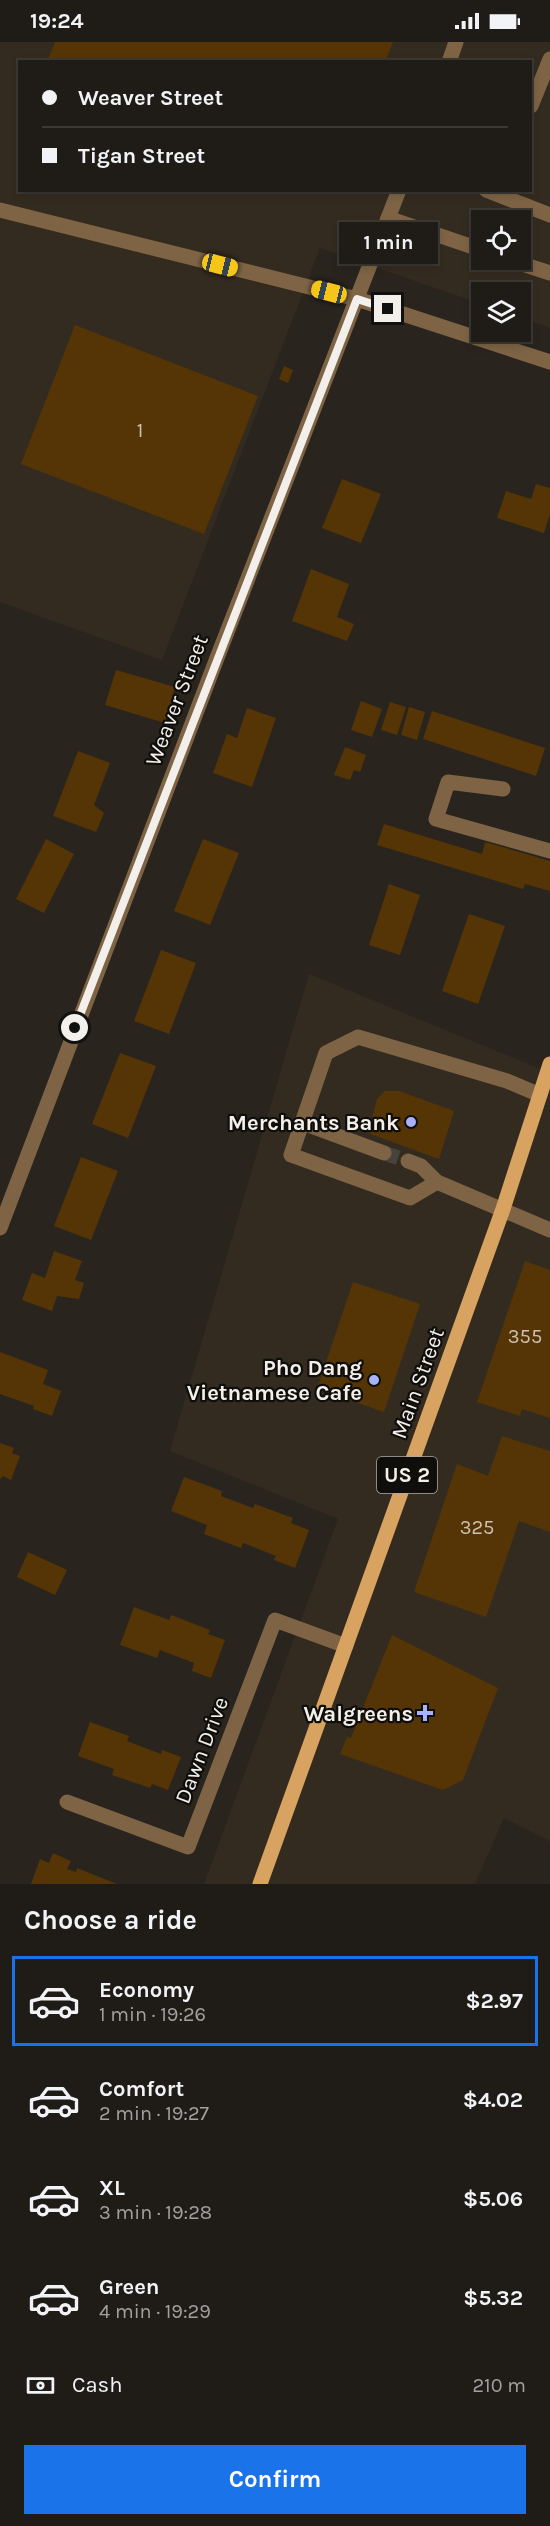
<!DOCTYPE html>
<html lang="en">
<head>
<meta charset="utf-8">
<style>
	:root { --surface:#1f1b16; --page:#2c2823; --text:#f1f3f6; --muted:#a1a1a1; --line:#3c3935; --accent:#1a73e8 }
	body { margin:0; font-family:Karla,sans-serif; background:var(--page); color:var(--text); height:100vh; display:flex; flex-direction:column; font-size:22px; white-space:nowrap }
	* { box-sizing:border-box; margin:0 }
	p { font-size:20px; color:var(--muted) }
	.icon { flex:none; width:33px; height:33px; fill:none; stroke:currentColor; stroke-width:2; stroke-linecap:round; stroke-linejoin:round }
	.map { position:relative; height:1842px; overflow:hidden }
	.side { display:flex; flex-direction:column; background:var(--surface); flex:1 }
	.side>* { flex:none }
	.banner { position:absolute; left:18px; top:18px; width:514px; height:132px; border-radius:0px; box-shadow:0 3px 9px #0003,0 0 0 2px var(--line); display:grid; align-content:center; height:132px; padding:0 24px; background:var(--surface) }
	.tools { position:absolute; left:471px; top:168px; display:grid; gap:12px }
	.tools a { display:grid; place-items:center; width:60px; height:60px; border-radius:0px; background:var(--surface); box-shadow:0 3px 9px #0003,0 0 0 2px var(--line); font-size:30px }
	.end { position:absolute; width:27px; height:27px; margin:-14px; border:8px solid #f3efeb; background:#111; box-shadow:0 0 0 3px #111 }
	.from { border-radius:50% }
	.bubble { position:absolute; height:42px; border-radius:0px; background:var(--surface); box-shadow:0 3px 9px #0003,0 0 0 2px var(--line); font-size:20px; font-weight:700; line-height:42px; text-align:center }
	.car { position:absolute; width:18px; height:36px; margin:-18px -9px; border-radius:8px; box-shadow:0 0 4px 2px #0007; background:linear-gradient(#f5c518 24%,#345 0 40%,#f5c518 0 76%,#345 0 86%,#f5c518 0) }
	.banner b { display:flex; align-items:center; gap:21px; height:57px; font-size:22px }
	.banner b+b { border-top:2px solid var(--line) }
	.banner i { width:15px; height:15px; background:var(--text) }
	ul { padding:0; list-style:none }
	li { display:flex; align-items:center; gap:18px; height:90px; margin:0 12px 9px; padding:0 12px; border:3px solid transparent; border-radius:0px }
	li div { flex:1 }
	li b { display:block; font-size:22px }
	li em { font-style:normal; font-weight:700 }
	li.active { border-color:var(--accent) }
	li>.icon { width:54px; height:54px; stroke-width:1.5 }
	h2 { padding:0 24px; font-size:27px; line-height:72px }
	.pay { display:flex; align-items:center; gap:15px; height:66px; padding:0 24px; font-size:22px }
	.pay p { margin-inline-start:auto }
	.cta { display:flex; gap:12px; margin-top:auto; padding:12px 24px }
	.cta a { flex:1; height:69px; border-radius:0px; background:var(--accent); color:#fff; font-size:24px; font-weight:700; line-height:69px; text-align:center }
	.status { display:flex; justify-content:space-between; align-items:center; height:42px; padding:0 30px; background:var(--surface); direction:ltr }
	.status svg { height:16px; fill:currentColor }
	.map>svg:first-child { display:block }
	.built { fill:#342b20; fill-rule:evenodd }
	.building { fill:#553505 }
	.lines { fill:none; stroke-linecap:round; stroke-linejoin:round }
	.minor-tunnel { stroke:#47423d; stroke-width:15; stroke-dasharray:15 8; stroke-linecap:butt }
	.minor { stroke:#7e6445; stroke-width:15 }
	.major { stroke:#d8a260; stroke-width:15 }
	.route { stroke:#f3efeb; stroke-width:8 }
	.poi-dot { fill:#a7b1fc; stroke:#100e0b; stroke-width:2 }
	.labels { text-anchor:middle; stroke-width:4.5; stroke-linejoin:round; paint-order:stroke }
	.number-label { font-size:20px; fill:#ccc0b2 }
	.shield { fill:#100e0b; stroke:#afaca8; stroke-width:1.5 }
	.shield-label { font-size:21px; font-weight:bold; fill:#f3efeb }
	.street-label { font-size:22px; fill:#f3efeb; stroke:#100e0b }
	.poi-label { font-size:22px; font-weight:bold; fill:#f3efeb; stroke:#100e0b; text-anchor:end }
</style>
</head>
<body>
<div class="status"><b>19:24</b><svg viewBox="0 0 49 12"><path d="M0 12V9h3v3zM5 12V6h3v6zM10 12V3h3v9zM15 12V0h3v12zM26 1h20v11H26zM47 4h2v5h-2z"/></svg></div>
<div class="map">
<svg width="550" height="1842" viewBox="0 0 550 1842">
	<rect width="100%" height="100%" fill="#29241e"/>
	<g class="built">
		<path d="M0,0H550V286L521,276L520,250H482L481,262L320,206L162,618L0,560ZM20,20H531V148H20ZM482,178H520V218H482Z"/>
		<path d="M309,932L550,1031V1799L504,1776L475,1842H204L338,1477L170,1409Z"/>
	</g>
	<g class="building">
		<path d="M55,0H393L385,20H47Z"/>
		<path d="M75,283L258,354L204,492L21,422Z"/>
		<path d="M284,324L293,328L288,341L279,337Z"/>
		<path d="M342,437L381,452L361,501L322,486Z"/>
		<path d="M536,442L550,446V472L544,491L497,476L506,449L531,457Z"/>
		<path d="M311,527L349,542L337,575L354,582L347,599L292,579Z"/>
		<path d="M116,628L175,645L165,681L105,663Z"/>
		<path d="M361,659L382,667L372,695L351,688Z"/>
		<path d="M390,660L406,665L397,693L381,688Z"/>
		<path d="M409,665L425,670L417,698L401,693Z"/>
		<path d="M247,666L276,676L252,745L213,731L227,692L237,696Z"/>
		<path d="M432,669L545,706L536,734L423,697Z"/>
		<path d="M345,705L366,713L360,730L354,728L350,738L334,733Z"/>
		<path d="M78,709L110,721L94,763L104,771L96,790L53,774Z"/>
		<path d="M384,782L482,812L485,800L550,819V849L525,842L523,847L377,803Z"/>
		<path d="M46,797L74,812L44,871L16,857Z"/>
		<path d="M203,797L239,811L210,883L174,869Z"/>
		<path d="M389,842L420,853L400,913L369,903Z"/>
		<path d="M469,872L505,884L478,962L442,949Z"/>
		<path d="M161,908L196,921L169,992L134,979Z"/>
		<path d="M120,1011L156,1024L128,1096L92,1082Z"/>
		<path d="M385,1049H399L454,1069L439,1117L368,1091L377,1057Z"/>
		<path d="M81,1115L118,1129L91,1198L54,1184Z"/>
		<path d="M54,1209L82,1219L75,1238L84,1241L79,1257L57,1254L52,1269L22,1258L32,1231L45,1236Z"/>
		<path d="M525,1219L550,1228V1376L522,1367L520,1374L477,1360Z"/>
		<path d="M353,1240L420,1262L384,1370L317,1347Z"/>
		<path d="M0,1310L48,1328L43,1342L61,1349L52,1374L33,1367L34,1364L0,1352Z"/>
		<path d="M502,1394L550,1409V1490L519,1479L486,1575L414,1550L457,1422L488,1434Z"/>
		<path d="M0,1401L14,1406L12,1411L20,1414L11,1438L3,1434L0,1437Z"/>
		<path d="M184,1435L222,1449L221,1454L253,1466L255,1462L293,1476L291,1481L309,1488L295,1526L274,1518L276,1514L243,1501L241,1506L204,1492L207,1483L171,1469Z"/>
		<path d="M28,1510L67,1528L55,1553L17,1535Z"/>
		<path d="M134,1565L169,1578L171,1573L210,1588L208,1592L225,1598L211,1636L192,1629L194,1621L160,1608L157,1616L120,1603Z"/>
		<path d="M392,1593L498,1646L463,1738L443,1748L340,1712L347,1695L351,1696Z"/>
		<path d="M90,1680L129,1694L127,1699L161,1712L162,1708L181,1715L168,1748L152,1742L150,1746L112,1733L114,1727L78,1714Z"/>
		<path d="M53,1811L71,1819L67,1827L76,1830L77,1826L117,1842H31L40,1817L49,1821Z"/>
	</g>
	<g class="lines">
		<path class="minor-tunnel" d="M384,1111L408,1119"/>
		<g class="minor">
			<path d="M449,20L456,0"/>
			<path d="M531,64L550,17"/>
			<path d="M486,148L550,173"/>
			<path d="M0,168L357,257L550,320"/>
			<path d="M388,176L482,208"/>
			<path d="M510,218L550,231"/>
			<path d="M503,747L448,740L436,777L550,809"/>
			<path d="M540,1053L507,1039L358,995L326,1011L291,1113L410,1156L437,1140L550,1188"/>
			<path d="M303,1081L384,1111"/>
			<path d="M408,1119L421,1124L437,1140"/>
			<path d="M0,1186L217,616L399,148"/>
			<path d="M67,1760L188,1805L275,1578L346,1604"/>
		</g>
		<path class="major" d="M260,1842L503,1167L550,1022"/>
	</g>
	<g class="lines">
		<path class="route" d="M75,986L357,257L388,267"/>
	</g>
	<g class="poi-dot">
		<circle cx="411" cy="1080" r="6"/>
		<circle cx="374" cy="1338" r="6"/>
		<path d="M422 1662h6v6h6v6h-6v6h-6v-6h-6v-6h6z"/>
	</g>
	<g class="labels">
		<g class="number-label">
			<text x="140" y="395">1</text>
			<text x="525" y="1301">355</text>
			<text x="477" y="1492">325</text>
		</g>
		<rect class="shield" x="377" y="1415" width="60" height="36" rx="4.5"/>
		<g class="shield-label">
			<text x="407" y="1440">US 2</text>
		</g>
		<g class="street-label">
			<text transform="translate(176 658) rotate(-69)" y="8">Weaver Street</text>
			<text transform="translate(417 1341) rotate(-70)" y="8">Main Street</text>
			<text transform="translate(201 1708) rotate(-69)" y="8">Dawn Drive</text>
		</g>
		<g class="poi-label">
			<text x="399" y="1088">Merchants Bank</text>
			<text x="362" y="1333">Pho Dang<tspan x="362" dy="25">Vietnamese Cafe</tspan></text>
			<text x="413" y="1679">Walgreens</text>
		</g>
	</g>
</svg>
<div class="tools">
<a><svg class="icon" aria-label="locate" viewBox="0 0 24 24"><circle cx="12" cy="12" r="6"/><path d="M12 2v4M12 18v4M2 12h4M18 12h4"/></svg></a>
<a><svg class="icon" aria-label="layers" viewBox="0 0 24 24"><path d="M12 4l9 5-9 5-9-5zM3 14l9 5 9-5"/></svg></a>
</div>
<i class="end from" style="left:75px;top:986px"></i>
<i class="end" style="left:388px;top:267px"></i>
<div class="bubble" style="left:339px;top:180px;width:99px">1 min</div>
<i class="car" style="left:220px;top:223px;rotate:104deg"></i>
<i class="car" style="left:329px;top:250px;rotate:284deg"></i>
<div class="banner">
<b><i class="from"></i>Weaver Street</b>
<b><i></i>Tigan Street</b>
</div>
</div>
<section class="side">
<h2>Choose a ride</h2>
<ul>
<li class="active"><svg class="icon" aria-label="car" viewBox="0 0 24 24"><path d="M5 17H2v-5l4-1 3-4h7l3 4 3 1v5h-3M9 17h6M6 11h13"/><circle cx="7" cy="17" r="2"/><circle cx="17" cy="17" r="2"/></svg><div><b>Economy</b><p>1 min · 19:26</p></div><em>$2.97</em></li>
<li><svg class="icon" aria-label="car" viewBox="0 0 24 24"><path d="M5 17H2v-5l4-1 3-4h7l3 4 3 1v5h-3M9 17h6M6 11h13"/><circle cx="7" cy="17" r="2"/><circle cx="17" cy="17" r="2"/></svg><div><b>Comfort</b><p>2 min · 19:27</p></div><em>$4.02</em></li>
<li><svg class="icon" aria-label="car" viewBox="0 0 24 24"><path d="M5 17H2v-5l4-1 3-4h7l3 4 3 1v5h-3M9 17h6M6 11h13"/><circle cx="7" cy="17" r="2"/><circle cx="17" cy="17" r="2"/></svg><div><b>XL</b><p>3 min · 19:28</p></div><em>$5.06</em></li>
<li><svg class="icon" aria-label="car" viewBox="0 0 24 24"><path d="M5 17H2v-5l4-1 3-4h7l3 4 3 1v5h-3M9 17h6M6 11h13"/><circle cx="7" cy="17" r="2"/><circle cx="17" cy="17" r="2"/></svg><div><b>Green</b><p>4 min · 19:29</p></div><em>$5.32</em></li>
</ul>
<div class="pay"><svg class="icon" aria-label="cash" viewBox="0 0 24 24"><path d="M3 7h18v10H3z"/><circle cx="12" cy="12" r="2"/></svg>Cash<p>210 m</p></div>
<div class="cta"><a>Confirm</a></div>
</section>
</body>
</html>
